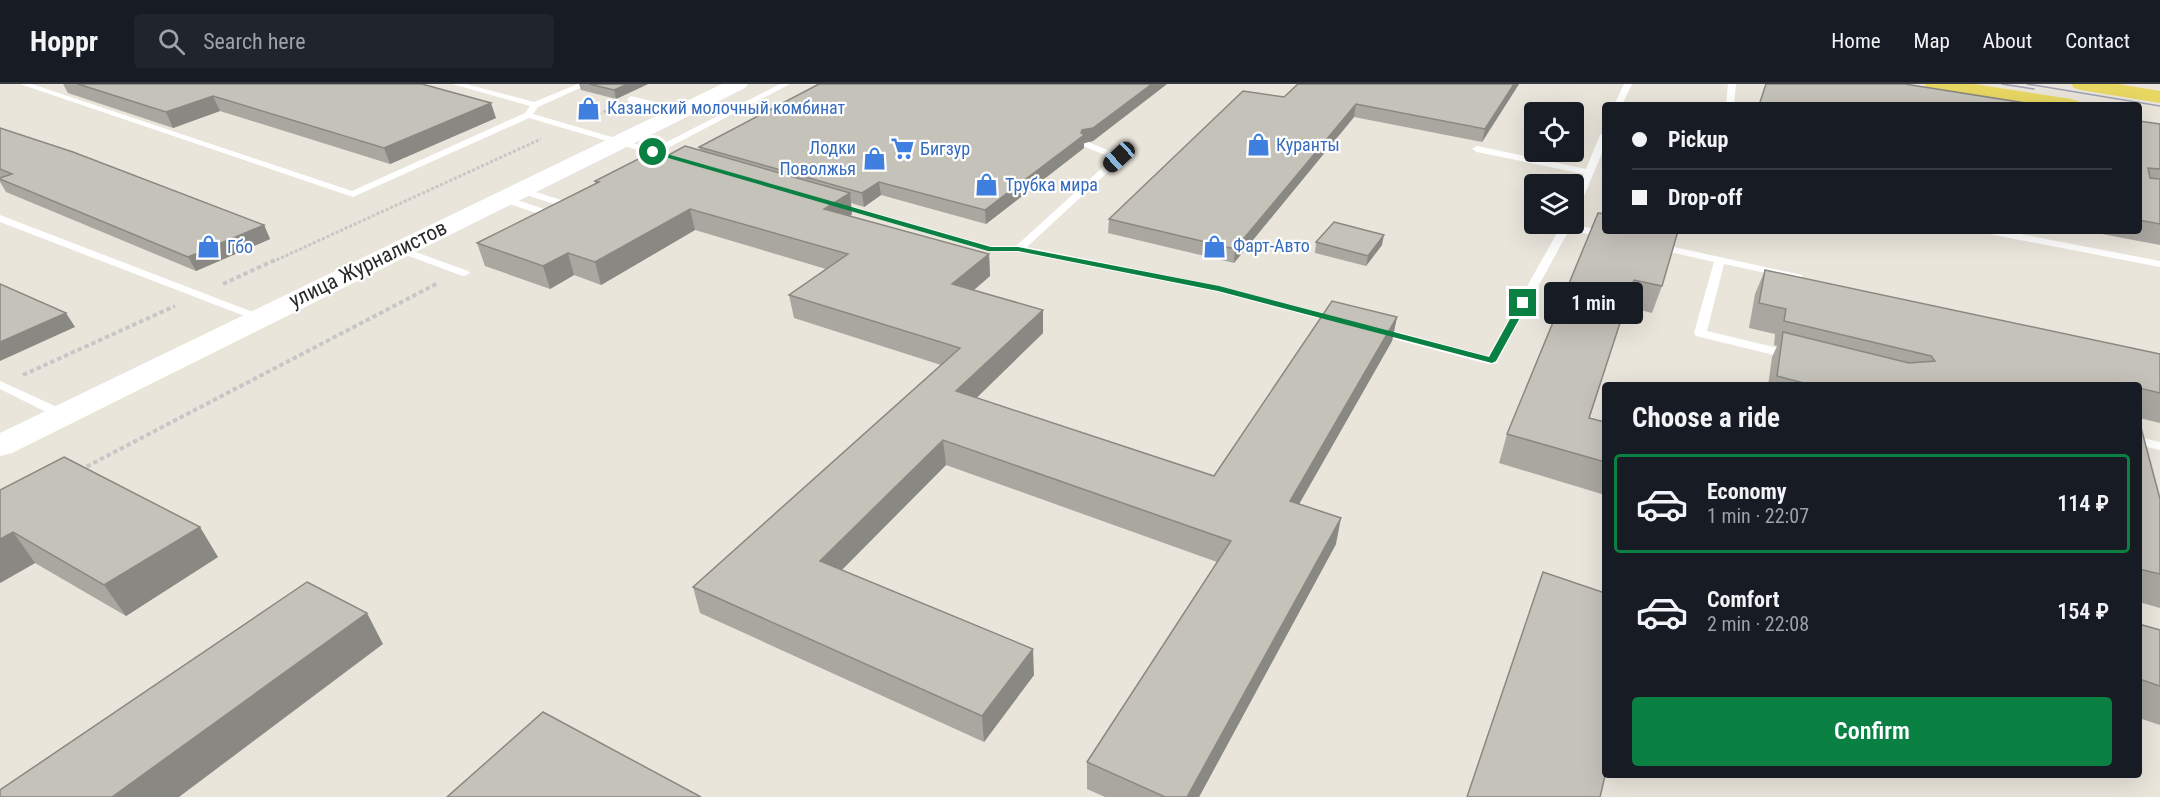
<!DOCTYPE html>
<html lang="en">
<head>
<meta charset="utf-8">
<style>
	:root { --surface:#171b24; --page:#20242c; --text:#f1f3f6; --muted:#9ea1a6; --line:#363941; --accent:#0b8043 }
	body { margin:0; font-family:"Roboto Condensed",sans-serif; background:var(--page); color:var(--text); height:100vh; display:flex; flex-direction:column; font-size:22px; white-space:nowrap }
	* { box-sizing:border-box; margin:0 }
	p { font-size:20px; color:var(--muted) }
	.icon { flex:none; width:33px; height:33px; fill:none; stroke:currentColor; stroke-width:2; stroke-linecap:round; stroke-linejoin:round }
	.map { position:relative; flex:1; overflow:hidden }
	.drawer { position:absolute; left:1602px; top:298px; width:540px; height:396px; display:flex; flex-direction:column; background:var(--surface); border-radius:6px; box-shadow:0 6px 24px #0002 }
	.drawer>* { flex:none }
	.guide { position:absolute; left:1602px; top:18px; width:540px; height:132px; border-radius:6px; box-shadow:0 6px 24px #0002; display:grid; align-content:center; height:132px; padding:0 30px; background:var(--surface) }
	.buttons { position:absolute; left:1524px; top:18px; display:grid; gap:12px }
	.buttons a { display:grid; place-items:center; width:60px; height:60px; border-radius:6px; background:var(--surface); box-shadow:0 6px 24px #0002; font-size:30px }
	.end { position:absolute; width:27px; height:27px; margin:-14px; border:8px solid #0b8043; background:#fff; box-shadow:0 0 0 3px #fff }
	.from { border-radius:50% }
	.bubble { position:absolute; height:42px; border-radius:6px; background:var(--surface); box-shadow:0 6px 24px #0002; font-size:20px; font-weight:600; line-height:42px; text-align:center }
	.car { position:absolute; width:18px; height:36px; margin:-18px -9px; border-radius:8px; box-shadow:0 0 4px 2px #0007; background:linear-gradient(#222 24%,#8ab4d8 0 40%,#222 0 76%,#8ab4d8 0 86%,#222 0) }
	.guide b { display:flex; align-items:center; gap:21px; height:57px; font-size:22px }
	.guide b+b { border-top:2px solid var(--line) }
	.guide i { width:15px; height:15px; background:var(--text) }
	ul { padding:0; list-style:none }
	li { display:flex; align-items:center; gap:18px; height:99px; margin:0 12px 9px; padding:0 18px; border:3px solid transparent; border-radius:6px }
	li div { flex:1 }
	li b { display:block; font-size:22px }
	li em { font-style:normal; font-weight:600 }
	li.on { border-color:var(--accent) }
	li>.icon { width:54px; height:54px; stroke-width:1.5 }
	h2 { padding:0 30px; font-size:27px; line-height:72px }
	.action { display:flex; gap:12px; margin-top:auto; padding:12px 30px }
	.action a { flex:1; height:69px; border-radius:6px; background:var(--accent); color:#fff; font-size:24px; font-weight:600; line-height:69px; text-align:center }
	header { display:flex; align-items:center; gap:36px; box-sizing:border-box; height:84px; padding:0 30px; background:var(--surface); border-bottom:2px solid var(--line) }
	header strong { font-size:28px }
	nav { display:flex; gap:33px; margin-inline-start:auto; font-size:21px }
	.search { width:420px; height:54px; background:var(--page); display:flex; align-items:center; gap:15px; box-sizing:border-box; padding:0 21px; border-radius:6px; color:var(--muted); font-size:22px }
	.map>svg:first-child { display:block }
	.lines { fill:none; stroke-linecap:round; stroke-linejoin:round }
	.path-far1 { stroke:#c7c7c7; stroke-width:3; stroke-dasharray:3 2; stroke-linecap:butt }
	.path { stroke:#c7c7c7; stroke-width:4; stroke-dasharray:4.5 3; stroke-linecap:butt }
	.lane { fill:#fff; fill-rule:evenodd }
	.secondary { fill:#fff; fill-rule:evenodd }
	.primary { fill:#e8d761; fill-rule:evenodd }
	.tram { stroke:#9e9fb2; stroke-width:1.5 }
	.wall { fill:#a9a7a0 }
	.shaded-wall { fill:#8a8882 }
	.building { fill:#c5c2ba; stroke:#8a8882; stroke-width:1.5 }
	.route { fill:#0b8043 }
	.labels { text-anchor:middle; stroke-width:4.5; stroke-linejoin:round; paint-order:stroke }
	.far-shop-label { font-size:18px; fill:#366cbe; stroke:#fff; text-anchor:start }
	.street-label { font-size:21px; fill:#282828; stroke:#fff }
</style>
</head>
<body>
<header>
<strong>Hoppr</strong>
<div class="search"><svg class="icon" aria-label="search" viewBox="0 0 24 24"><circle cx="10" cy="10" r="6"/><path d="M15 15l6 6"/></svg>Search here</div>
<nav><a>Home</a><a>Map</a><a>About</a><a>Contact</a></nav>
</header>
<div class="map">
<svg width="2160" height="713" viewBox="0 0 2160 713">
	<rect width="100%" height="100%" fill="#eae5db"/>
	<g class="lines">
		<g class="path-far1">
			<path d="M594,32L615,23"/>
			<path d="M272,178L541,55"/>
		</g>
		<g class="path">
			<path d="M223,200L275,176"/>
			<path d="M23,291L175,222"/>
			<path d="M80,386L438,199"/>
		</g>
		<g class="lane">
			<path d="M20,0H32L352,107L525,29L530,22L452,0H466L534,18L578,0H589L538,23L533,30L653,65L780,0H790L662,67L688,75V79H682L529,34L353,113Z"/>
			<path d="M1624,0H1632L1622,21H1614Z"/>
			<path d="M1728,0H1736L1734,21H1726Z"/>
			<path d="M631,12L683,25L684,27L680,30L628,17L627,15Z"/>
			<path d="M1605,48V62L1579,124L1574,127V113L1584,90L1477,68L1472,65L1477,62L1586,85L1600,51Z"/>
			<path d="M1088,58L1124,73L1027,163L1219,202L1343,234L1345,236L1343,238L1339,240L1218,208L1019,168L987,167L831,121L832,119H840L991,162H1016L1113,74L1085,63L1083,61Z"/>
			<path d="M520,103L580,122L581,124L576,127L517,108L515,106Z"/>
			<path d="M502,111L562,131L563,133L562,135H554L498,116V112Z"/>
			<path d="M0,131L263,232L265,234L259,238L255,236L0,138Z"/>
			<path d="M1562,140H1572L1612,149L1613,151L1608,154L1569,146L1496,280H1488L1371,249L1369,246L1375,242L1488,272Z"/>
			<path d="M1984,147H2005L2160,177V183L1989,150Z"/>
			<path d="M1656,159L1802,191V195L1798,196L1724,180L1707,247L1794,268L1796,271L1794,274L1790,275L1696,252L1694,249L1714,178L1652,164L1651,162Z"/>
			<path d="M399,162L468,187L470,189L464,192L460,191L395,167V163Z"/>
			<path d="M0,297L68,328L70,331L68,334H58L0,305Z"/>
			<path d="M2139,353L2160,358V366L2139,361Z"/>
		</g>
		<path class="secondary" d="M722,0H748L745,4L12,369L0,372V349Z"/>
		<g class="primary">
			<path d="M1924,0H1974L2071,15L2078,17L2082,21H2030L1934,6L1927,4Z"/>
			<path d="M2071,0H2118L2160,7V19L2081,6L2074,4Z"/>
		</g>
		<g class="tram">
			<path d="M2002,0L2034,5"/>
			<path d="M2027,0L2160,22"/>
		</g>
	</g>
	<g class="wall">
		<path d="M63,0H422L496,34L390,80L220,27L173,44L68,9Z"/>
		<path d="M579,0H648L616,15L581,6Z"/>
		<path d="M819,0H1167L1093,57L1084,59V64L986,140L881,111L864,123L851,119L852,130L850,132L989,170L990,192L974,206L1043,249L976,314L1214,392L1397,233L1392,257L1299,420L1336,460L1199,713H1105L1087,705V678L1217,478L946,381L841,486L1034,591L984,658L700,529L693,503L941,281L794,234L789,211L826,185L695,146L601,201L574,191L550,205L485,182L477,159L595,100V97L665,73L700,67L699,63Z"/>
		<path d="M1298,0H1519L1482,58L1354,33L1234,179L1108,149L1109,135L1284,13Z"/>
		<path d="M2139,37L2160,40V161L2086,147H2139Z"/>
		<path d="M0,44L264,141L270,155L196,187L6,108L0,98Z"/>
		<path d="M1598,129L1662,202L1652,229L1625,222L1589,334L1605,338V411L1499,379L1507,350Z"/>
		<path d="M1316,158L1382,161L1366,182L1315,169Z"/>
		<path d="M1765,186L2160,270V339L2139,334V302H1768L1772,273L1777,262L1774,261L1775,250L1749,244L1755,210Z"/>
		<path d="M2139,336L2160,415V524L2139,518Z"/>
		<path d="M0,406L218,473L126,532L35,479L0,499Z"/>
		<path d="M2139,540L2160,546V641L2139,634Z"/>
	</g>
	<g class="shaded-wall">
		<path d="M628,0H648L616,15L614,6Z"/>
		<path d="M1152,0H1167L1093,57L1084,59V64L986,140L985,126L1081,49L1082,46Z"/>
		<path d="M1514,0H1519L1482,58L1485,45Z"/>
		<path d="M213,12L220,27L173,44L166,28Z"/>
		<path d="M491,19L496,34L390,80L384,64Z"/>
		<path d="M1356,20L1354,33L1234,179L1235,165Z"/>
		<path d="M879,98L881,111L864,123L862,109Z"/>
		<path d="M850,109L852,130L828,147L824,125Z"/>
		<path d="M690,125L695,146L601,201L595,178Z"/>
		<path d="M264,141L270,155L196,187L188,173Z"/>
		<path d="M1384,151L1382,161L1366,182L1368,172Z"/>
		<path d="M568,169L574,191L550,205L543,182Z"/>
		<path d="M989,170L990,192L954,223L952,200Z"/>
		<path d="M1043,226V249L958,332L956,307Z"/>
		<path d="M66,229L75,243L0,277V258Z"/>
		<path d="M1397,233L1392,257L1286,443L1290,417Z"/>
		<path d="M943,356L946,381L825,503L820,477Z"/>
		<path d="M1341,434L1336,460L1199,713H1187Z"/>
		<path d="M200,443L218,473L126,532L104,501Z"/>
		<path d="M13,448L35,479L0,499V455Z"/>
		<path d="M367,529L383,560L179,713H112Z"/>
		<path d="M1033,565L1034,591L984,658L982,632Z"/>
	</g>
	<g class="building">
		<path d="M78,0H422L491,19L384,64L213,12L166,28Z"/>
		<path d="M589,0H628L614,6Z"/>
		<path d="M819,0H1152L1093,44L1082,46L1081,49L1084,51L985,126L879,98L862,109L699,63Z"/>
		<path d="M1298,0H1514L1485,45L1356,20L1235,165L1109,135L1243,7L1284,13Z"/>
		<path d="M1766,0H1905L2038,21H1759Z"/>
		<path d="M2139,37L2160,40V85L2148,84L2150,94L2160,95V140L2139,136Z"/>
		<path d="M0,44L73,68L264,141L188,173L0,95V94L12,90L0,85Z"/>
		<path d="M685,62L850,109L824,125L989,170L952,200L1043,226L956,307L1214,392L1332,217L1397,233L1290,417L1341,434L1187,713H1165L1087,678L1231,457L943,356L820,477L1033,565L982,632L693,503L960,264L789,211L848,170L690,125L595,178L568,169L543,182L477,159L599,98L595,97L650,69L665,73Z"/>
		<path d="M1598,129L1605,130V147H1678L1662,202L1634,196L1589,334L1605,338V378L1507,350Z"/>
		<path d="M1334,138L1384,151L1368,172L1316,158Z"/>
		<path d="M1765,186L2160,270V309L2139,304V302H1815L1777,292L1783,248L1909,279L1935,277L1931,272L1784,237L1786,225L1759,219Z"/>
		<path d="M0,200L66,229L0,258Z"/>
		<path d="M2139,336L2160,415V490L2139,485Z"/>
		<path d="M64,373L200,443L104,501L13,448L0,455V406Z"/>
		<path d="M1543,488L1605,509V692L1600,713H1467Z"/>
		<path d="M307,498L367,529L112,713H0V706Z"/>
		<path d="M2139,540L2160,546V602L2139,595Z"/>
		<path d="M543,628L701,713H447Z"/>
	</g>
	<path class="route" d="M653,66L991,163H1018L1219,202L1489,273L1520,217L1528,219L1496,277L1492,279L1218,207L1018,167H988L651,69Z"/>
	<defs>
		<symbol id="shop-bare" viewBox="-9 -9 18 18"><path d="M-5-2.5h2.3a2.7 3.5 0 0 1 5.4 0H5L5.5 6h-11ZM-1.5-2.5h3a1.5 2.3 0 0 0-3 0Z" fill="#3f7fe0" stroke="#fff" stroke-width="2.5" paint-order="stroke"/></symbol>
		<symbol id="supermarket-bare" viewBox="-9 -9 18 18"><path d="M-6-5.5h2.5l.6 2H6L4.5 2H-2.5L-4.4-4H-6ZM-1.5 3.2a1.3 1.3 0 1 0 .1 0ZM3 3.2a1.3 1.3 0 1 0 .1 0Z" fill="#3f7fe0" stroke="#fff" stroke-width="2.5" paint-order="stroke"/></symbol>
	</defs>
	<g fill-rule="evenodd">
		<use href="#shop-bare" x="572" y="8" width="33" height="33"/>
		<use href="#shop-bare" x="1242" y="44" width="33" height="33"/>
		<use href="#supermarket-bare" x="886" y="48" width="33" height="33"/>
		<use href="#shop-bare" x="858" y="58" width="33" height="33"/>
		<use href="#shop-bare" x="970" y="84" width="33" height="33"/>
		<use href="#shop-bare" x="1198" y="146" width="33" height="33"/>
		<use href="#shop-bare" x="192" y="146" width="33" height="33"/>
	</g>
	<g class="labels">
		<g class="far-shop-label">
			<text x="607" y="30">Казанский молочный комбинат</text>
			<text x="1276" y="67">Куранты</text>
			<text x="856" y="70" text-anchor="end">Лодки<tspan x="856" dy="21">Поволжья</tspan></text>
			<text x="920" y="71">Бигзур</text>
			<text x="1005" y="107">Трубка мира</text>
			<text x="1233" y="168">Фарт-Авто</text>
			<text x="227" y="169">Гбо</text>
		</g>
		<g class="street-label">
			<text transform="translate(368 180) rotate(-26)" y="7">улица Журналистов</text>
		</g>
	</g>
</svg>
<div class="buttons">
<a><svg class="icon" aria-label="locate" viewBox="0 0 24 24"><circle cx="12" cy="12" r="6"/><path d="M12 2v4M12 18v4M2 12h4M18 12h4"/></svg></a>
<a><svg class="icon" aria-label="layers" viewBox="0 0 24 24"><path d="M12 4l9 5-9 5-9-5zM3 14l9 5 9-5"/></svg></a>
</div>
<i class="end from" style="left:653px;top:68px"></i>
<i class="end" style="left:1523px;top:219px"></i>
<div class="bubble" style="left:1544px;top:198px;width:99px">1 min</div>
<i class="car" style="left:1119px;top:73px;rotate:228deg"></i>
<div class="guide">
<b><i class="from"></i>Pickup</b>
<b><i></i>Drop-off</b>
</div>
<section class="drawer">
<h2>Choose a ride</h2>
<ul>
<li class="on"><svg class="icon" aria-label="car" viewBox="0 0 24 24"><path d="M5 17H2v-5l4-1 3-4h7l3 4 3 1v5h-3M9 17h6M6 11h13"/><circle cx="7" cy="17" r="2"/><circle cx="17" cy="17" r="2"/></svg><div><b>Economy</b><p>1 min · 22:07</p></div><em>114 ₽</em></li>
<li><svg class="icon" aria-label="car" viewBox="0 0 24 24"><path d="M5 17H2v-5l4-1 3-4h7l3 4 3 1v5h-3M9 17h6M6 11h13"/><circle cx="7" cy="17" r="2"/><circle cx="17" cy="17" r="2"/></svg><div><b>Comfort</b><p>2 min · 22:08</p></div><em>154 ₽</em></li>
</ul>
<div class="action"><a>Confirm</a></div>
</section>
</div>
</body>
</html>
